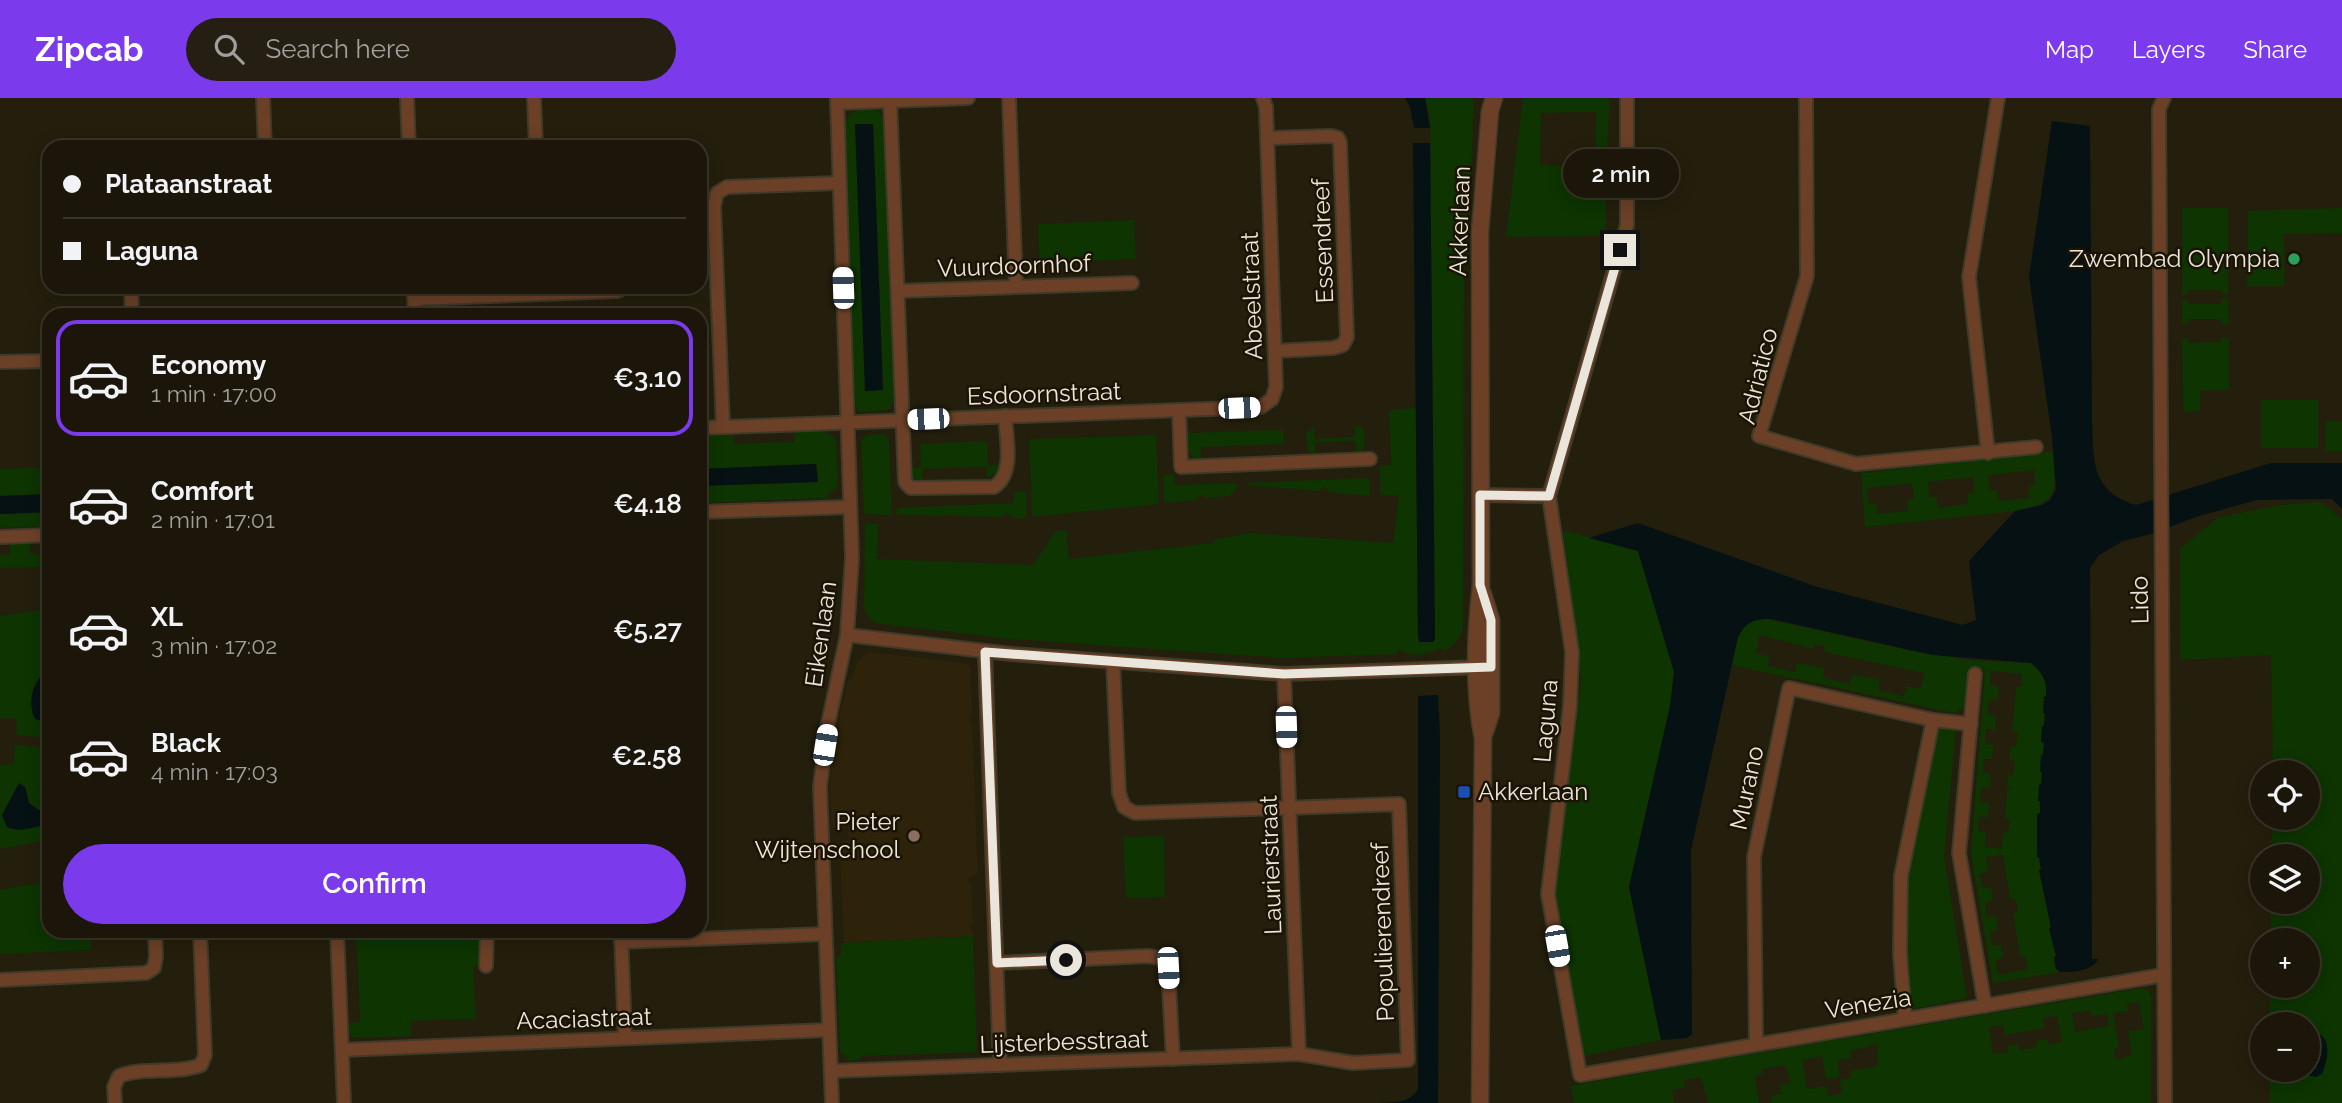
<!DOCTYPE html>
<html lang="en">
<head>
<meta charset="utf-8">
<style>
	:root { --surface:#1b1609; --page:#241f12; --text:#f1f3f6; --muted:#a09f9c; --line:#39352a; --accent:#7c3aed }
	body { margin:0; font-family:Raleway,sans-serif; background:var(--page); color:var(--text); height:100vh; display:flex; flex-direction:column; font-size:26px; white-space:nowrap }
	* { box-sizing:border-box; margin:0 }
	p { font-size:23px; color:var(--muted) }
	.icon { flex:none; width:38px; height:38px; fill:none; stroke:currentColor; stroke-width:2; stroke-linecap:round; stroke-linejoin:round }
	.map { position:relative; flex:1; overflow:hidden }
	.sheet { position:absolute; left:42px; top:210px; width:665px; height:630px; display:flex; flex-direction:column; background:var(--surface); border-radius:21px; box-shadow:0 4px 18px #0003,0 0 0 2px var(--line) }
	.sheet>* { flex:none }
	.top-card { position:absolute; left:42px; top:42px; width:665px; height:154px; border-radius:21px; box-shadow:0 4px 18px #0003,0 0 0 2px var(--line); display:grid; align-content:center; height:154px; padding:0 21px; background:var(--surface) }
	.tools { position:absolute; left:2250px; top:662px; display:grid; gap:14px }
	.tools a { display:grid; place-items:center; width:70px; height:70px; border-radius:50%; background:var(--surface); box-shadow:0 4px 18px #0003,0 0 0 2px var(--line); font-size:35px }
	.end { position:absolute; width:32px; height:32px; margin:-16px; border:9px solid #eae6db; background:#111; box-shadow:0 0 0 4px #111 }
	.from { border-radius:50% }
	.bubble { position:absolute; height:49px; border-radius:24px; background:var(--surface); box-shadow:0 4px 18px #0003,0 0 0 2px var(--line); font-size:23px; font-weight:600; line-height:49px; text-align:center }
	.car { position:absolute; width:21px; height:42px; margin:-21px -10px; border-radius:9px; box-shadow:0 0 5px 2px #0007; background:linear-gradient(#fff 24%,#345 0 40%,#fff 0 76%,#345 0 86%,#fff 0) }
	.top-card b { display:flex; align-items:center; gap:24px; height:66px; font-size:26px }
	.top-card b+b { border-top:2px solid var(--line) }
	.top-card i { width:18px; height:18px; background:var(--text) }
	ul { padding:12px 0 0; list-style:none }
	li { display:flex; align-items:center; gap:21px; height:116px; margin:0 14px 10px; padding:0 7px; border:4px solid transparent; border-radius:21px }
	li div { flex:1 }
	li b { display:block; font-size:26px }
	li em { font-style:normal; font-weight:600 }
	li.current { border-color:var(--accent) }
	li>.icon { width:63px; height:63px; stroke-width:1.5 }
	.cta { display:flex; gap:14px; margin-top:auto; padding:14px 21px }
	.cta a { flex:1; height:80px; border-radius:42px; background:var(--accent); color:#fff; font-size:28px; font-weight:600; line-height:80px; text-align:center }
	header { display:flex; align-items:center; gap:42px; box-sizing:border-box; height:98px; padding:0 35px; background:var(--accent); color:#fff }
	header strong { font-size:33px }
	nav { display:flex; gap:38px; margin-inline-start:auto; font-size:24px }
	.search { width:490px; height:63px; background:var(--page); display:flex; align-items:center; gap:18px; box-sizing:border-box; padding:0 24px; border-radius:38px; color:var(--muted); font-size:26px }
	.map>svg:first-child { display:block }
	.built { fill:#2c230a }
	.green { fill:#0d3401; fill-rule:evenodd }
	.water { fill:#051113 }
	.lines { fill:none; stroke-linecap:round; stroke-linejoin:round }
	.minor-casing { stroke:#403a29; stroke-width:16 }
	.tertiary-casing { stroke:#403a29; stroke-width:19 }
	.minor { stroke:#6b4027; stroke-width:12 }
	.tertiary { stroke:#6b4027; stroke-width:16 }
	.route { stroke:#eae6db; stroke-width:9 }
	.leisure-dot { fill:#2e9e5b; stroke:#1b1404; stroke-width:2.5 }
	.transit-dot { fill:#1a4fb4; stroke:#1b1404; stroke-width:2.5 }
	.education-dot { fill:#8d6e63; stroke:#1b1404; stroke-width:2.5 }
	.labels { text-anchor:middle; stroke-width:5; stroke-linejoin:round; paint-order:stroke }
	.street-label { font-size:24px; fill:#eae6db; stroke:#1b1404 }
	.poi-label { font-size:24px; fill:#eae6db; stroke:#1b1404; text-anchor:end }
</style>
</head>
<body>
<header>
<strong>Zipcab</strong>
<div class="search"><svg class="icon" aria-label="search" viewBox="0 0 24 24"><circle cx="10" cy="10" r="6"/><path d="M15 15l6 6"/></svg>Search here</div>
<nav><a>Map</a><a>Layers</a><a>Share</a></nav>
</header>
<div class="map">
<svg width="2342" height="1005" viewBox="0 0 2342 1005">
	<rect width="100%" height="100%" fill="#241e0c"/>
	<path class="built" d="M870,554L963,565L970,568L972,616H969L970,624L972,625L978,776L968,780V785H971L973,826H970V832H973V838L844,845L840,759L841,743L849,742L848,729L831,730L830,681L836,631L848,582H851L858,562Z"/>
	<g class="green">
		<path d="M1425,0H1474L1471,78L1464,151L1463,531C1459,542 1454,547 1445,553L1441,550C1426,557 1411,560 1398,551L1397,556L1281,560L1011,541L882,526L871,523L864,510L865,425L878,426L877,461L1033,467L1056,433L1066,432L1069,461L1214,445V442L1248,435L1393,445L1399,398L1380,397V368L1391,367L1389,312L1416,310L1418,538L1433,544L1435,541L1430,21Z"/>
		<path d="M1523,0H1610L1606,66H1595L1596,14L1541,15L1540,67L1606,68V138L1506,139Z"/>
		<path d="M872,11L880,15L884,24L894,302L889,312L859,314L853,303L845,24C850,11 860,12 872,11ZM873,26L883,291L866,293L855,27Z"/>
		<path d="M2182,110H2228V197H2222L2221,192H2188V197H2182Z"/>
		<path d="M2342,110V135L2284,136V188H2247L2248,113Z"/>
		<path d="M1134,122L1136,161L1039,165L1038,126Z"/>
		<path d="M2221,201H2228L2229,226H2222L2221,221H2189L2188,226H2182V202H2188V206H2221Z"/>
		<path d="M2182,240H2188V245L2221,244V240H2229V292H2200V313L2183,314Z"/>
		<rect x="2261" y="302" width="57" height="48"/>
		<path d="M2326,323H2342V353H2325Z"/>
		<path d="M1355,328H1361C1366,333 1366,348 1361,354L1356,355L1355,343L1315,344V356L1308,353L1306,335L1314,329L1315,341L1355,339Z"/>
		<path d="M818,331H826V336H831L836,342L838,387L835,392L828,395V400L700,405V388L818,383L816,366L700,371V336L733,335L734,346L794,344L795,333Z"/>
		<path d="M1283,332L1284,346L1201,349V361L1193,359L1187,350V335Z"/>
		<path d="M884,336L889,342L892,417L864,416L861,342L867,337Z"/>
		<path d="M1156,337L1159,406L1032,419L1029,341Z"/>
		<path d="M987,343L988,367H999V373L987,380L986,369L923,371L922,383C914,383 910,378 909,370L921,369L920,346Z"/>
		<path d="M2053,353C2056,392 2060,406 2017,413L1865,429L1861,375ZM2034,372L2035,387L2028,388L2029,400L1999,403L1997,392H1990L1988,377ZM1973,379L1975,394L1967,395L1968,406L1938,410L1937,399H1929L1928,384ZM1912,385L1914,401L1907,402L1908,413L1878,416L1876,405L1869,406L1867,390Z"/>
		<path d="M49,369V396L0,398V371Z"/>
		<path d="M1174,376L1175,387L1236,385L1237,390L1230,398L1207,400L1201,397L1196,402L1164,405L1163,377Z"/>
		<path d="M1369,380L1370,398L1330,394L1325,389L1319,393L1247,387V385Z"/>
		<path d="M1026,393L1027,420H1013L1007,415L1001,419L897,417V410L1014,405V394Z"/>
		<path d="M2321,404L2342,421V1005H2270V971H2308V926H2270V887H2308V842H2271V803H2308V758H2272V719H2308V674H2273L2271,557L2180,562V451L2217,420L2280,407Z"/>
		<path d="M49,414V428L0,430V416Z"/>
		<path d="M1563,432L1638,453L1674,574L1670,608L1629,789L1661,942L1583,958L1555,795L1581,583Z"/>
		<path d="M30,445V456H49V469L0,470V457H10V446Z"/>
		<path d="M49,511V578L43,576L40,624L49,625V640L16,637L17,621L0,620V518Z"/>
		<path d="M1762,520L1907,552L1970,562L2031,565L2044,579L2046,586V599H2044L2043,615H2045L2041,644H2044L2041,687H2039L2040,716H2037V731L2039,732L2041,772H2039L2051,830L2049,831L2056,859H2054L2056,870L2060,874L1993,885L1971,755L1985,572L1968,570L1964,610L1954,615L1732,567C1736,547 1737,522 1762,520ZM1760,537L1814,551L1815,546L1825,548L1824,554L1924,575L1921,591L1907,588L1904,598L1878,592L1880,582L1852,576L1850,586L1823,580L1825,570L1797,565L1795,574L1768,568L1770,559L1756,555ZM1991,573L2022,576L2021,589H2016L2012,633L2018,634L2016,648H2011L2009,662L2015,663L2013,677H2008L2007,690L2013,691L2007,692L2005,720L2010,721L2008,735H2003L2002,751L1985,749L1986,734L1978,733L1979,719H1988L1989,705L1980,704L1981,689L1990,690L1991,676L1983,675L1984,661H1992L1994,647L1985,646L1986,631L1995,632L1996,618L1987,616L1989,602H1997L1999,588L1990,587ZM2003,757L2010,801L2015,800L2018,814L2013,815L2020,858H2025L2028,871L1998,877L1995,862L2003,860L2001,847L1992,848L1990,833L1998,832L1996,818L1987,819L1985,805L1993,803L1991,789L1982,790L1980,776L1988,774L1986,759Z"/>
		<path d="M1936,627L1956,630L1944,758L1967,900L1912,911L1906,854L1907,778Z"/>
		<path d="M15,647L49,650V719L29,705L25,689L13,700L2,717L14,732L49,726V742L0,751V667L13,666Z"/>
		<path d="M1164,738L1165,799L1126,800L1123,739Z"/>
		<path d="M49,783V833H90L91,852L0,856V792Z"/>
		<path d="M356,833H484L485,858L479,868H473L476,921L411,923V938L353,940L349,935L348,925L360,924Z"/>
		<path d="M973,838L977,954L862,958L858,962L849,963L843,955H840L836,861L841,856V845Z"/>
		<path d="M2142,890L2149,893L2151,899V1005H1772L1771,998L1781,996L1780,988L1790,985L1786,967L1762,971V976L1755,978L1759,1005H1708L1701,979L1684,982L1685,990L1672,992L1674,1005H1574L1571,988L1709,963ZM2139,904L2144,931L2128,933L2132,957L2116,962L2114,951L2119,950L2113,915L2128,913L2127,906ZM2090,912L2092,918L2107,916L2109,928L2075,934L2072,915ZM2057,918L2062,944L2048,947L2047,941L2036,943L2037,949L2019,952L2018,946L2007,948L2008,954L1993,956L1989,929L2003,927L2005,937L2045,930L2043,920ZM1877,946L1878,968L1850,973L1851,980L1840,982L1842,995L1828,998L1826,988L1807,991L1802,962L1822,958L1826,981L1840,979L1837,963L1851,960L1850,953Z"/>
	</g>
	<g class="water">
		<path d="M1405,0H1425L1430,30H1414L1410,9Z"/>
		<path d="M2052,23L2090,28L2092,322C2094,363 2090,393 2136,407L2271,365H2342V411L2332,401L2257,402L2199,418L2151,436L2123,443L2099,457L2090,470L2092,861H2098C2092,874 2072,874 2060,874L2056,871L2054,859L2056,858L2049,830L2051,829L2039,772L2041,771L2039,760L2037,759V716L2040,715V703H2038L2039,687L2041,686L2042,674H2040L2041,657H2043L2044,645L2041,644L2042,628H2044L2045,616L2043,615L2044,599L2046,598C2047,583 2043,575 2031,565L1933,557L1771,521C1754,521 1747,523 1738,539L1691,752L1692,936L1687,940L1661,942L1629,789L1670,608L1674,574L1638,453L1589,440L1638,425L1814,488L1963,527L1976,522L1969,463L2015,413L2042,407L2050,402L2056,391L2052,339L2029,179Z"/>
		<path d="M855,26H873L883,292L865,293Z"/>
		<path d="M1413,45H1430L1435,541L1433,544H1419L1418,538Z"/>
		<path d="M816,366L818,384L700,388V371Z"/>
		<path d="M49,396V414L0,416V398Z"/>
		<path d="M44,576L49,578V625L35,621C28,608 31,585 44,576Z"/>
		<path d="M1438,597L1440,639L1438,1005H1380C1395,1004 1411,1005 1418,991V598Z"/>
		<path d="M19,685L25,689L29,705L49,719V726C35,729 20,735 7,729L2,717Z"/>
		<path d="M2309,933C2333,935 2329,959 2322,976L2316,979L2308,977L2304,971H2308Z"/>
	</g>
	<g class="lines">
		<defs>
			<g id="minor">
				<path d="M263,0L265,49"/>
				<path d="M407,0L409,49"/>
				<path d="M534,0L536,49"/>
				<path d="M1009,0L1016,188"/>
				<path d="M1627,0V127L1549,398L1572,554L1570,608L1548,796L1580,977L2163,877"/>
				<path d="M1806,0L1807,178L1759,338L1856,366L2036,349"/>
				<path d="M2164,0L2159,11L2165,1005"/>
				<path d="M890,3L905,384L911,390L994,389C1015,376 1006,339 1005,318"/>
				<path d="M837,5L968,0"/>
				<path d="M1267,40L1331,38L1338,40L1340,44L1347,239L1343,247L1333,250L1275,253"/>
				<path d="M131,189L132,217"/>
				<path d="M414,189L415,217"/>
				<path d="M898,193L1132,185"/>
				<path d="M414,201L617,193L625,189"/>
				<path d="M0,264L49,263"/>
				<path d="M1179,312L1181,369L1370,361"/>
				<path d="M723,329L714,108L717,95L727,89L838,85"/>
				<path d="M700,330L1261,309L1272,301L1276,289L1266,9L1263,0"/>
				<path d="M1988,355L1969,179L1998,0"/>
				<path d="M1480,397L1549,398"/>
				<path d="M700,414L850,409"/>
				<path d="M0,439L49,437"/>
				<path d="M847,537L1011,556L1284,576L1484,569"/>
				<path d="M985,554L1000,967"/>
				<path d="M1284,576L1299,956"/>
				<path d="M1975,576L1959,755L1985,908"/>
				<path d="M337,833L344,1005"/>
				<path d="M621,833L625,940"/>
				<path d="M621,844L824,836"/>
				<path d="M997,865L1148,858L1160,860L1168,870L1173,961"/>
				<path d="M486,868L487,833"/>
				<path d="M0,882L146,875L154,870L156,858L155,833"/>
				<path d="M1905,921L1900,855L1901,778L1933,622"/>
				<path d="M1756,946L1754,759L1789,590L1933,622L1971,626"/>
				<path d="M342,952L829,932"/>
				<path d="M831,973L1299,956L1353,965L1408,962L1399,706L1135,715L1124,709L1119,695L1113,564"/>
				<path d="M115,1005L114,989L119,978C145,968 175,977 201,967L205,957L200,833"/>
				<path d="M832,1005L820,688L828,626L847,537L852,460L837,0"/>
			</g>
			<g id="tertiary">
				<path d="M1483,496L1491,522V615L1483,639"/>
				<path d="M1480,1005L1483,641C1473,591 1475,538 1481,487L1480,134L1490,13L1494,0"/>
			</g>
		</defs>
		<use href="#minor" class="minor-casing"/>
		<use href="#tertiary" class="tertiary-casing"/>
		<use href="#minor" class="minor"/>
		<use href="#tertiary" class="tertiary"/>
	</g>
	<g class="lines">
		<path class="route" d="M1066,862L997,865L985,554L1284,576L1491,569V522L1480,487V397L1549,398L1620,152"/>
	</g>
	<circle class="leisure-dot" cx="2294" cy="161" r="7"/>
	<rect class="transit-dot" x="1457" y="687" width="14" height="14" rx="3.5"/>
	<circle class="education-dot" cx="914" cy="738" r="7"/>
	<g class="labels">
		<g class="street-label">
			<text transform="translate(1460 123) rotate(-88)" y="8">Akkerlaan</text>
			<text transform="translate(1323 143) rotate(-92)" y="8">Essendreef</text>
			<text transform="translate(1014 168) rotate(-2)" y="8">Vuurdoornhof</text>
			<text transform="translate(1252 198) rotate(-92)" y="8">Abeelstraat</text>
			<text transform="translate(1758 278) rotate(-76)" y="8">Adriatico</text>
			<text transform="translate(1044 296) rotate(-2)" y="8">Esdoornstraat</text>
			<text transform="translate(2140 502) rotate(-91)" y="8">Lido</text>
			<text transform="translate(821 536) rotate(-82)" y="8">Eikenlaan</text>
			<text transform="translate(1546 623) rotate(-85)" y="8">Laguna</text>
			<text transform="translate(1747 690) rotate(-78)" y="8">Murano</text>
			<text transform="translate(1271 767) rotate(-92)" y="8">Laurierstraat</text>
			<text transform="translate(1383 834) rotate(-92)" y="8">Populierendreef</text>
			<text transform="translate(1868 906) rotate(-9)" y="8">Venezia</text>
			<text transform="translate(584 921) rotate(-2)" y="8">Acaciastraat</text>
			<text transform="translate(1064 944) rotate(-2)" y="8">Lijsterbesstraat</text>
		</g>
		<g class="poi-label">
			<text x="2280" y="169">Zwembad Olympia</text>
			<text x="1478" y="702" text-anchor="start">Akkerlaan</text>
			<text x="900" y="732">Pieter<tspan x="900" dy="28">Wijtenschool</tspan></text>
		</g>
	</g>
</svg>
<div class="tools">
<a><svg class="icon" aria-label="locate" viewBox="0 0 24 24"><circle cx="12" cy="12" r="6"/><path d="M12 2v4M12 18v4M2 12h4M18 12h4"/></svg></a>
<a><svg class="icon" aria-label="layers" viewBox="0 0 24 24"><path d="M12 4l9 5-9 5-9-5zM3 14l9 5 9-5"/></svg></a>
<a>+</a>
<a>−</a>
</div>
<i class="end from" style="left:1066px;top:862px"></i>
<i class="end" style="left:1620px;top:152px"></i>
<div class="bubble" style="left:1563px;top:51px;width:116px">2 min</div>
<i class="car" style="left:843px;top:190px;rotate:358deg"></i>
<i class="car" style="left:1239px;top:310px;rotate:88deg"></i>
<i class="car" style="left:928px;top:321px;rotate:268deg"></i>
<i class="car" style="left:1286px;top:629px;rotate:178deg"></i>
<i class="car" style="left:825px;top:647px;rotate:9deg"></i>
<i class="car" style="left:1557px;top:848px;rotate:170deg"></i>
<i class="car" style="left:1168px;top:870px;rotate:177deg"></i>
<div class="top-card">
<b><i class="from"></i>Plataanstraat</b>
<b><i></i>Laguna</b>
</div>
<section class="sheet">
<ul>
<li class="current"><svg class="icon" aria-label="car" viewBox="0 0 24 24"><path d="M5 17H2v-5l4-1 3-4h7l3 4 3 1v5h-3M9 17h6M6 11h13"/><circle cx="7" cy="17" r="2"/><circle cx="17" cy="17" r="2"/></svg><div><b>Economy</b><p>1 min · 17:00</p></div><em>€3.10</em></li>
<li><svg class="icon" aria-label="car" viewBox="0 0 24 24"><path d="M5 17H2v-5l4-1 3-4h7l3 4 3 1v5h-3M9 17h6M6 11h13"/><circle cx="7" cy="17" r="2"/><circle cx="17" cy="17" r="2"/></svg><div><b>Comfort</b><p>2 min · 17:01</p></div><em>€4.18</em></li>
<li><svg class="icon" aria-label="car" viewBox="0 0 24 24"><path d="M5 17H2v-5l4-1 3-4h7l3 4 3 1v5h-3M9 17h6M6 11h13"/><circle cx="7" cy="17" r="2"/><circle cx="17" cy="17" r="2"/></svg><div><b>XL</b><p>3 min · 17:02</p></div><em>€5.27</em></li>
<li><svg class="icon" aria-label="car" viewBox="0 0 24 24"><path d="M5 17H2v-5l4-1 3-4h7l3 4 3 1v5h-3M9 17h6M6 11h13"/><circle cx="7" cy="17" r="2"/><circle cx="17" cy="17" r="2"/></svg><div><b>Black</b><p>4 min · 17:03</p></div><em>€2.58</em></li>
</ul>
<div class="cta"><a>Confirm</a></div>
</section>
</div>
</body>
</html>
